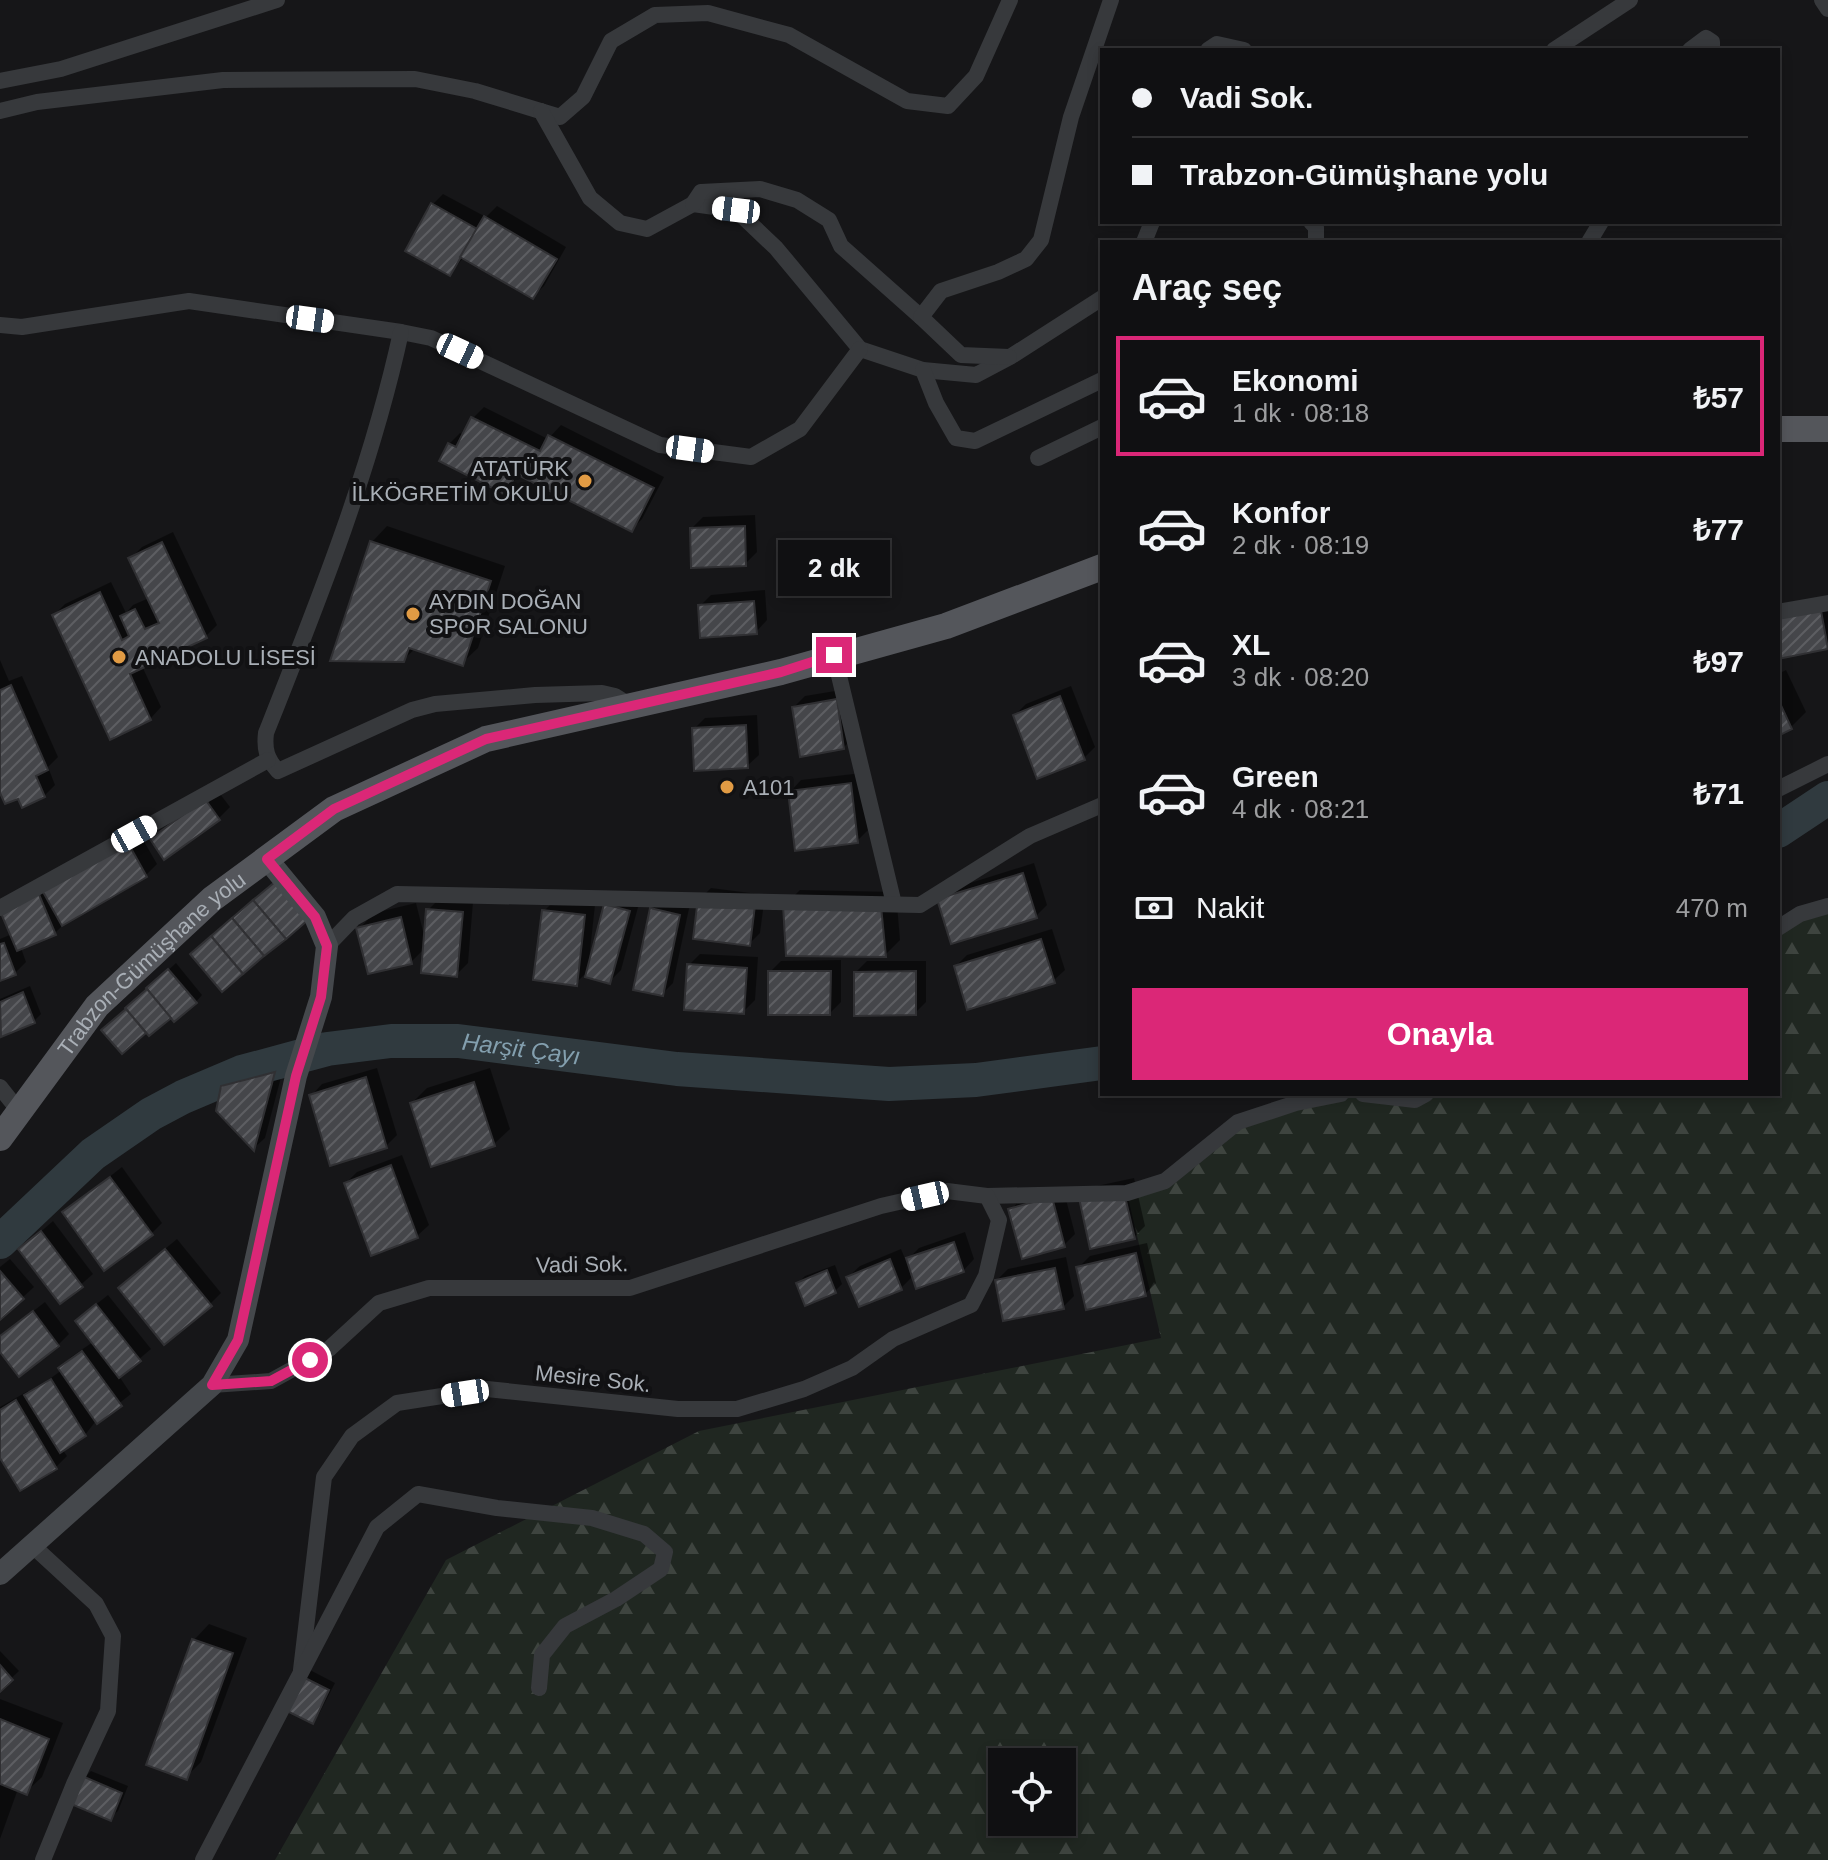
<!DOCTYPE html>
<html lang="tr">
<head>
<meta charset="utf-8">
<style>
	:root { --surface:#101012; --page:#19191b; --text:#f1f3f6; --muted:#9c9d9f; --line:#303032; --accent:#db2777 }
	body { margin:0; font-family:Helvetica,sans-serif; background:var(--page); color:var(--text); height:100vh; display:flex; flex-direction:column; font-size:30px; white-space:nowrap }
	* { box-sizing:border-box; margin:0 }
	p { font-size:26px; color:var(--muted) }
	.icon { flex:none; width:44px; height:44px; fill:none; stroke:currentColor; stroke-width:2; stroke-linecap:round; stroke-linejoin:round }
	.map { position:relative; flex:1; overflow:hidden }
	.side { position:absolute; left:1100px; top:240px; width:680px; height:856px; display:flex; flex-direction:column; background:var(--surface); border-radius:0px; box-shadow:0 4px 12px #0003,0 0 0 2px var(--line) }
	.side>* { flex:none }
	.hud { position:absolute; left:1100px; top:48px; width:680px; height:176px; border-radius:0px; box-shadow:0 4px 12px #0003,0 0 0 2px var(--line); display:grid; align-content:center; height:176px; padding:0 32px; background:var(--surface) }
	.fabs { position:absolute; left:988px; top:1748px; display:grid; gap:16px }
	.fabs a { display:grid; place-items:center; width:88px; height:88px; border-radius:0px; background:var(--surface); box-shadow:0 4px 12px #0003,0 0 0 2px var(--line); font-size:40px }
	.end { position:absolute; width:36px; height:36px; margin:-18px; border:10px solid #db2777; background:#fff; box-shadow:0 0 0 4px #fff }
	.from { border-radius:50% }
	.bubble { position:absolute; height:56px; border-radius:0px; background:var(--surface); box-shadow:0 4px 12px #0003,0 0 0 2px var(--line); font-size:26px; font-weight:800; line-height:56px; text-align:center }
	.car { position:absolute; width:24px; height:48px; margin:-24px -12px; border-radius:10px; box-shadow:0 0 6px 2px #0007; background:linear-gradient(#fff 24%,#345 0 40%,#fff 0 76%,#345 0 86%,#fff 0) }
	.hud b { display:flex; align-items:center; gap:28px; height:76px; font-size:30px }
	.hud b+b { border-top:2px solid var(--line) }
	.hud i { width:20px; height:20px; background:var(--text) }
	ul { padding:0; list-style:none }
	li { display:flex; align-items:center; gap:24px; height:120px; margin:0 16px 12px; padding:0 16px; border:4px solid transparent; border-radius:0px }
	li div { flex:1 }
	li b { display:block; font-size:30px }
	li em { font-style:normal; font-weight:800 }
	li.selected { border-color:var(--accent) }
	li>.icon { width:72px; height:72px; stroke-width:1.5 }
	h2 { padding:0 32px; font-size:36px; line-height:96px }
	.pay { display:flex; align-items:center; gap:20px; height:88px; padding:0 32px; font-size:30px }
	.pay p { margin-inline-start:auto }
	.action { display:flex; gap:16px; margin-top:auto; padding:16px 32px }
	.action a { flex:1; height:92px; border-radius:0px; background:var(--accent); color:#fff; font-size:32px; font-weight:800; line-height:92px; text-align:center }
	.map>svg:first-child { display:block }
	.forest { fill:url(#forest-firs); fill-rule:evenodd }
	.shadow { fill:#0007 }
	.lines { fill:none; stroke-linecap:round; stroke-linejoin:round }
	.river { stroke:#303a3f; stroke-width:34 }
	.building { fill:url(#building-hatch); stroke:#303033; stroke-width:2 }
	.street { stroke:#37393c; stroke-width:16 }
	.secondary { stroke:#45484c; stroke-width:22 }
	.primary { stroke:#54565b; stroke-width:26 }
	.route { stroke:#db2777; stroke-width:10 }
	.poi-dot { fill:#e19b44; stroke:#111113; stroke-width:3 }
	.labels { text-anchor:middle; stroke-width:8; stroke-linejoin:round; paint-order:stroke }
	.poi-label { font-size:22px; fill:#a9afb6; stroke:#111113; text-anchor:start }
	.street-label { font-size:22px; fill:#a9afb6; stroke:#111113 }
	.water-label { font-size:24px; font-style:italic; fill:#839fae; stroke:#111113 }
</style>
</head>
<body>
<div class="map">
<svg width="1828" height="1860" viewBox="0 0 1828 1860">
	<defs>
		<pattern id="forest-firs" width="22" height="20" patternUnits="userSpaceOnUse" patternTransform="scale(2)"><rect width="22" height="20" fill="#202721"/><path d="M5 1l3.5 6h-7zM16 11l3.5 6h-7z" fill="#3e443f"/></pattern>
		<pattern id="building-hatch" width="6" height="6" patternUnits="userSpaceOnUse" patternTransform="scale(2)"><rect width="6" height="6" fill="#45464a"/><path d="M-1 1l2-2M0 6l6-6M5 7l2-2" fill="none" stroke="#5d5e62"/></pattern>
	</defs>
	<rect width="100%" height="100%" fill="#161618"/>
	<path class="forest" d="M1828,906V1860H275L446,1560L699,1431L1161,1338L1127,1193L1165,1181L1238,1122L1341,1094H1778V928ZM1002,1762H1062V1822H1002Z"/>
	<g class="shadow">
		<path d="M443,194L486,217L497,206L566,247L544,286L532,297L464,257L450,274L432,205Z"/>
		<path d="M484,407L548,439L561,425L664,477L642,519L631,530L520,474L505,492L449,444L460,433L464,435L473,418Z"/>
		<path d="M755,515L757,552L745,564L692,528L703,517Z"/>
		<path d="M387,526L505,566L478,648L462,663L416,648L403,660L372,542Z"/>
		<path d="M173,532L217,625L206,636L142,666L161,707L150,719L54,615L65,604L111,582L126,613L133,605L149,598L131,558L142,547Z"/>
		<path d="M765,590L767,620L756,632L700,606L711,595Z"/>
		<path d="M1828,595V647L1778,657Z"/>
		<path d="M0,660L9,681L22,676L58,757L48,767L55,785L44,796H19L0,788Z"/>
		<path d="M1786,670L1806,712L1791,727L1778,734V674Z"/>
		<path d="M1071,686L1095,747L1084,758L1015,715L1026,704Z"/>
		<path d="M847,689L855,736L843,748L794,707L805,696Z"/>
		<path d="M1102,698V715L1098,703Z"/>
		<path d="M757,715L759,755L747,766L694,729L705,718Z"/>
		<path d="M862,773L868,830L857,841L790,792L801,780Z"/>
		<path d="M217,790L230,807L219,818L153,840L164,828Z"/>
		<path d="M138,831L157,864L146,875L66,922L55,933L21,948L26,962L15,973L0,979V939L12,934L1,909Z"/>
		<path d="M1034,863L1047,905L1036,916L952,942L951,889Z"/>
		<path d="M711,888L765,895L760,933L749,944L700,899Z"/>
		<path d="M800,890L896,892L900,940L885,955L785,905Z"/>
		<path d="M663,898L690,904L673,983L662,994L652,909Z"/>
		<path d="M439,899L473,902L468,963L457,974L425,948L411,962L359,929L374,913L416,903L425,939L428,910Z"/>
		<path d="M555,900L595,905L589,960H591L606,905L640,900L621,970L609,982L584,975L576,983L544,911Z"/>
		<path d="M1052,929L1065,970L1053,981L956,966L967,955Z"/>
		<path d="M700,954L758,957L755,1000L743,1012L689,965Z"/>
		<path d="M841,960V1002L830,1013L770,972L781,961Z"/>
		<path d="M867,961H926V1002L915,1013L856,972Z"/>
		<path d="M176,963L202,995L196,1002L146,1030L122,1051L104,1030Z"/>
		<path d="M30,986L41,1014L34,1021L2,1034L0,999Z"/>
		<path d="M285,1062L265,1138L254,1148L223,1087L235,1075Z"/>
		<path d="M377,1068L397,1135L386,1146L311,1096L322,1084Z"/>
		<path d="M490,1068L510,1129L494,1144L412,1103L427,1088Z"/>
		<path d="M402,1155L429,1225L417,1236L372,1253L346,1183L357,1172Z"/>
		<path d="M122,1167L162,1223L151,1234L64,1212Z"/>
		<path d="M1134,1178L1145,1226L1134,1237L1092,1187Z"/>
		<path d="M1063,1188L1075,1234L1064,1245L1011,1210L1022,1198Z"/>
		<path d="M53,1221L93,1274L61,1302L21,1249Z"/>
		<path d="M965,1232L974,1259L963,1271L914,1275L901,1288L848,1277L860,1266L901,1249L906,1261L919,1248Z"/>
		<path d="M177,1239L221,1293L210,1304L131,1277Z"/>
		<path d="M1147,1243L1156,1283L1145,1294L1079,1267L1090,1256Z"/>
		<path d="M1066,1257L1074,1296L1063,1307L997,1280L1008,1269Z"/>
		<path d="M10,1259L34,1287L0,1318V1267Z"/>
		<path d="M835,1265L842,1284L835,1291L798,1283L805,1276Z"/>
		<path d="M108,1295L151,1349L119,1376L131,1394L95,1422L85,1435L62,1449L67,1456L56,1467L0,1454V1407L28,1391L30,1393L62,1370L60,1368L71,1357L93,1342L89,1310Z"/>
		<path d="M45,1302L69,1334L58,1345L0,1349V1337Z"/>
		<path d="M209,1624L247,1638L201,1762L186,1777L149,1764L194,1640Z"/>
		<path d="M0,1651L19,1671L0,1689Z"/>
		<path d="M310,1670L335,1683L319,1714L312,1721L287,1709Z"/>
		<path d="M0,1699L63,1723L42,1777L26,1792L18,1789L0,1839Z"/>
		<path d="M91,1771L128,1786L118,1811L110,1818L84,1778Z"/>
	</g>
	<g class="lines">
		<g class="river">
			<path d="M1778,831L1828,798"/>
			<path id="s1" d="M0,1242L93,1154L151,1114L183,1097L242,1072L327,1049L391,1041H458L677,1069L889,1084L976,1080L1102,1063"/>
		</g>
	</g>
	<g class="building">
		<path d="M431,203L477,229L450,276L405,251Z"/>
		<path d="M484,216L557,259L533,299L460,257Z"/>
		<path d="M471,417L540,451L548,435L654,488L632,532L516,474L506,495L439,461L448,443L456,447Z"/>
		<path d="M745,526L746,566L691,568L690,528Z"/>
		<path d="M370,541L491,581L463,666L409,648L404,662L330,661Z"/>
		<path d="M162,542L207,638L130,674L151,720L110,740L52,615L100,592L122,640L129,636L120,616L135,609L145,629L159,623L128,558Z"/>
		<path d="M754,601L757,634L700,638L698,605Z"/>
		<path d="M1820,605L1828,649L1778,659V614Z"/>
		<path d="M11,685L48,770L36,776L45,797L22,808L18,799L5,804L0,793V690Z"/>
		<path d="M1060,696L1085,760L1037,779L1013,715Z"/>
		<path d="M837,699L844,749L800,757L792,707Z"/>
		<path d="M1778,699L1792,729L1778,736Z"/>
		<path d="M746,725L748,768L694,771L692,728Z"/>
		<path d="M851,783L858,843L795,851L788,791Z"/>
		<path d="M205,799L220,820L164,860L150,839Z"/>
		<path d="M127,841L147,877L62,926L42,890Z"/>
		<path d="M1023,873L1037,918L951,944L937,899Z"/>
		<path d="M275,882L307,921L286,939L253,900Z"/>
		<path d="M38,892L56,935L17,951L0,911Z"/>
		<path d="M698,898L755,905L750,946L693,939Z"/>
		<path d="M253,900L286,939L264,956L232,918Z"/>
		<path d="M604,904L630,911L610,984L585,977Z"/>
		<path d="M783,905L881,906L886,957L786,956Z"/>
		<path d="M650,908L680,915L663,996L633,990Z"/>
		<path d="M426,909L463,912L457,977L421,973Z"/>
		<path d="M542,910L585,915L577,986L533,980Z"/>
		<path d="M401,917L412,964L368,974L356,928Z"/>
		<path d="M232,918L264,956L243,974L211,936Z"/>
		<path d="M211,936L243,974L222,992L190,954Z"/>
		<path d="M1041,939L1055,983L967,1010L954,966Z"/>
		<path d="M4,943L16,975L0,981V944Z"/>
		<path d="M687,964L747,968L744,1014L684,1010Z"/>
		<path d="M168,969L197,1003L174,1022L146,988Z"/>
		<path d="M768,971H831L830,1015H768Z"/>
		<path d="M916,971V1015L854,1016V972Z"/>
		<path d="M147,989L171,1018L149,1036L125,1008Z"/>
		<path d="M23,992L35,1023L1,1037L0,1002Z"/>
		<path d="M126,1009L146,1033L122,1054L101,1030Z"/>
		<path d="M275,1072L254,1151L216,1111L221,1086Z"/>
		<path d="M366,1077L387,1148L330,1166L309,1095Z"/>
		<path d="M474,1082L495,1146L431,1167L410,1103Z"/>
		<path d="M391,1165L418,1238L371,1256L344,1183Z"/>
		<path d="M110,1177L153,1235L104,1271L62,1212Z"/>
		<path d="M1123,1188L1135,1239L1090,1249L1079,1198Z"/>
		<path d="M1052,1197L1065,1247L1022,1259L1008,1209Z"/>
		<path d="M41,1231L83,1287L60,1304L18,1249Z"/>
		<path d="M954,1242L964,1272L916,1289L906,1258Z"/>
		<path d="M165,1249L212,1306L164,1345L118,1288Z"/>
		<path d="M1136,1253L1146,1296L1086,1310L1076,1267Z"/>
		<path d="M890,1259L902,1290L859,1307L846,1277Z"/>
		<path d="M1055,1268L1064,1309L1003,1321L995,1280Z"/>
		<path d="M827,1270L836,1293L805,1306L796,1283Z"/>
		<path d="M0,1271L24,1299L0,1320Z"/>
		<path d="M96,1304L141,1361L119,1378L75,1321Z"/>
		<path d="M33,1311L59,1346L19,1377L0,1352V1336Z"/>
		<path d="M82,1351L122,1406L97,1424L58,1368Z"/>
		<path d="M51,1379L86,1436L60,1453L24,1395Z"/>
		<path d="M16,1400L57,1469L20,1491L0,1458V1410Z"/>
		<path d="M192,1639L233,1653L187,1780L146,1765Z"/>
		<path d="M0,1665L13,1680L0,1692Z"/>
		<path d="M301,1676L329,1690L313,1724L285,1710Z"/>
		<path d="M0,1719L49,1739L27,1795L0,1784Z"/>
		<path d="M82,1776L122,1793L111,1821L71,1804Z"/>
	</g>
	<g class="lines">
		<g class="street">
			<path d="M1822,0L1828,9"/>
			<path d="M1208,50L1217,44L1244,50"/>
			<path d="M1554,50L1630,0"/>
			<path d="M1690,50L1706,38L1712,42V50"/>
			<path d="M0,81L61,69L277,0"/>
			<path d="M0,111L37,102L223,80L415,79L475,91L560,117L583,97L611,41L655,15L708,13L789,35L907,101L948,106L976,76L1010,0"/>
			<path d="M541,111L590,198L620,223L647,229L693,204L736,210L776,248L860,349L923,370L976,375L1010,357L1102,298"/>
			<path d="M693,204L701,192L760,189L797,200L829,220L841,246L921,317"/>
			<path d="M1311,222L1316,227V242"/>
			<path d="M1144,242L1152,222"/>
			<path d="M1589,242L1601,222"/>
			<path d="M0,325L22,327L189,301L401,332L431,338L660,445L751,457L800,429L860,349"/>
			<path d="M401,332C371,470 318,602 266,733C264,750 267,759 278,771L412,710L435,704L535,695L602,693L615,696L631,706"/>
			<path d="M1009,357L961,355L921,317L941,291L998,272L1026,259L1041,240L1071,117L1111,0"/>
			<path d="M923,370L936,403L956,438L975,441L1102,380"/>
			<path d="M1038,458L1102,427"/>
			<path d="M1778,612L1828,603"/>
			<path d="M834,655L894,904"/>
			<path d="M1778,789L1828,764"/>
			<path d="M0,908L268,760"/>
			<path d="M1778,928L1800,914L1828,906"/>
			<path d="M327,946L354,918L397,894L920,905L1030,836L1102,805"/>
			<path d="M0,1087L19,1111"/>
			<path d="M1363,1094L1415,1100L1426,1094"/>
			<path d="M987,1196L1127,1193L1165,1181L1238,1122L1296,1103L1341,1094"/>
			<path d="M212,1385L271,1381L329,1349L379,1303L429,1288H630L881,1206L947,1191L987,1196L999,1220L986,1276L971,1305L893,1339L852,1368L804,1389L737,1409H678L487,1389L397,1403L352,1436L324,1477L301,1670"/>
			<path d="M33,1546L96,1604L113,1636L108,1711L74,1784L43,1860"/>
			<path d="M203,1860L377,1527L418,1494L497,1508L592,1518L644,1534L665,1552L661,1569L616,1599L565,1626L542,1655L539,1688"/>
		</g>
		<path class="secondary" d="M0,1574L212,1385L238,1340L296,1076L321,997L327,946L315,917L267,859"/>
		<g class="primary">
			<path d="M1778,429H1828"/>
			<path id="s2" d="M0,1138L97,1006L212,899L334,809L486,739L781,672L946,626L1102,567"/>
		</g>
	</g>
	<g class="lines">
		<path class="route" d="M310,1360L271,1381L212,1385L238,1340L296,1076L321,997L327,946L315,917L267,859L334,809L486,739L781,672L834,655"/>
	</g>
	<g class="poi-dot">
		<circle cx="585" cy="481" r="8"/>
		<circle cx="413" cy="614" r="8"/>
		<circle cx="119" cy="657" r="8"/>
		<circle cx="727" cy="787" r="8"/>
	</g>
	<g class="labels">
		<g class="poi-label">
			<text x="569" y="476" text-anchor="end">ATATÜRK<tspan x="569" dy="25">İLKÖGRETİM OKULU</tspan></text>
			<text x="429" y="609">AYDIN DOĞAN<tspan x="429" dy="25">SPOR SALONU</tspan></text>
			<text x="135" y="665">ANADOLU LİSESİ</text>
			<text x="743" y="795">A101</text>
		</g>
		<g class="street-label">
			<text dy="8" stroke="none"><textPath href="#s2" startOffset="232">Trabzon-Gümüşhane yolu</textPath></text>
			<text transform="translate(582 1264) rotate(-1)" y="8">Vadi Sok.</text>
			<text transform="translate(593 1378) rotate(6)" y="8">Mesire Sok.</text>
		</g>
		<g class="water-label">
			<text dy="8" stroke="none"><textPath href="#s1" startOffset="582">Harşit Çayı</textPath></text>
		</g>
	</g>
</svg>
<div class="fabs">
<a><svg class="icon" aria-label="locate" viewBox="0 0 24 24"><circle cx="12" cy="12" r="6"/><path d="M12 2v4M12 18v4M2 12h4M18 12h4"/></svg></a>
</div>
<i class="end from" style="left:310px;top:1360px"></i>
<i class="end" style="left:834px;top:655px"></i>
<div class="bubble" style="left:778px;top:540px;width:112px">2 dk</div>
<i class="car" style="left:736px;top:210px;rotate:277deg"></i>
<i class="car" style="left:310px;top:319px;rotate:98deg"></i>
<i class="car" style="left:460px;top:351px;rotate:115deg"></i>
<i class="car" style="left:690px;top:449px;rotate:98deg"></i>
<i class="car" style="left:134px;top:834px;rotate:61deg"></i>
<i class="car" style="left:925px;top:1196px;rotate:257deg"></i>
<i class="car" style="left:465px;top:1393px;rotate:261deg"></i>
<div class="hud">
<b><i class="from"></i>Vadi Sok.</b>
<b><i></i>Trabzon-Gümüşhane yolu</b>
</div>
<section class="side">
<h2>Araç seç</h2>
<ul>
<li class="selected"><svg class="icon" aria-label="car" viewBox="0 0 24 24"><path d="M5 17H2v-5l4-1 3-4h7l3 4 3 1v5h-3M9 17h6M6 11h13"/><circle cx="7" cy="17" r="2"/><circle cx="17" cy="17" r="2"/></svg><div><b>Ekonomi</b><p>1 dk · 08:18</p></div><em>₺57</em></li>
<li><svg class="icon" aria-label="car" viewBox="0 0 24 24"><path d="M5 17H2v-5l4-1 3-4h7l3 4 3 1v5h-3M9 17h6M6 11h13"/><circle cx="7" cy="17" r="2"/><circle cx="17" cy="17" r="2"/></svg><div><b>Konfor</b><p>2 dk · 08:19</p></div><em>₺77</em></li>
<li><svg class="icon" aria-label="car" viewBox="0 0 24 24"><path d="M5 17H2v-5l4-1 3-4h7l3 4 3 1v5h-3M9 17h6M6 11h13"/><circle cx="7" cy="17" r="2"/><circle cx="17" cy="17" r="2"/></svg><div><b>XL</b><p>3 dk · 08:20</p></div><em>₺97</em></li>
<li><svg class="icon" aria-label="car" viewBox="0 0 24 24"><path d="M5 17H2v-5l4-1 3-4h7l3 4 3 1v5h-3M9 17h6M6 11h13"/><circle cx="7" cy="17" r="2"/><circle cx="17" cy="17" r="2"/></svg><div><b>Green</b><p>4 dk · 08:21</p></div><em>₺71</em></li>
</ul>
<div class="pay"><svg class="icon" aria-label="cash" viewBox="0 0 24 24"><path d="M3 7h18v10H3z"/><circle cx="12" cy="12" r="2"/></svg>Nakit<p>470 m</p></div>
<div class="action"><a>Onayla</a></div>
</section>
</div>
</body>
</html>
